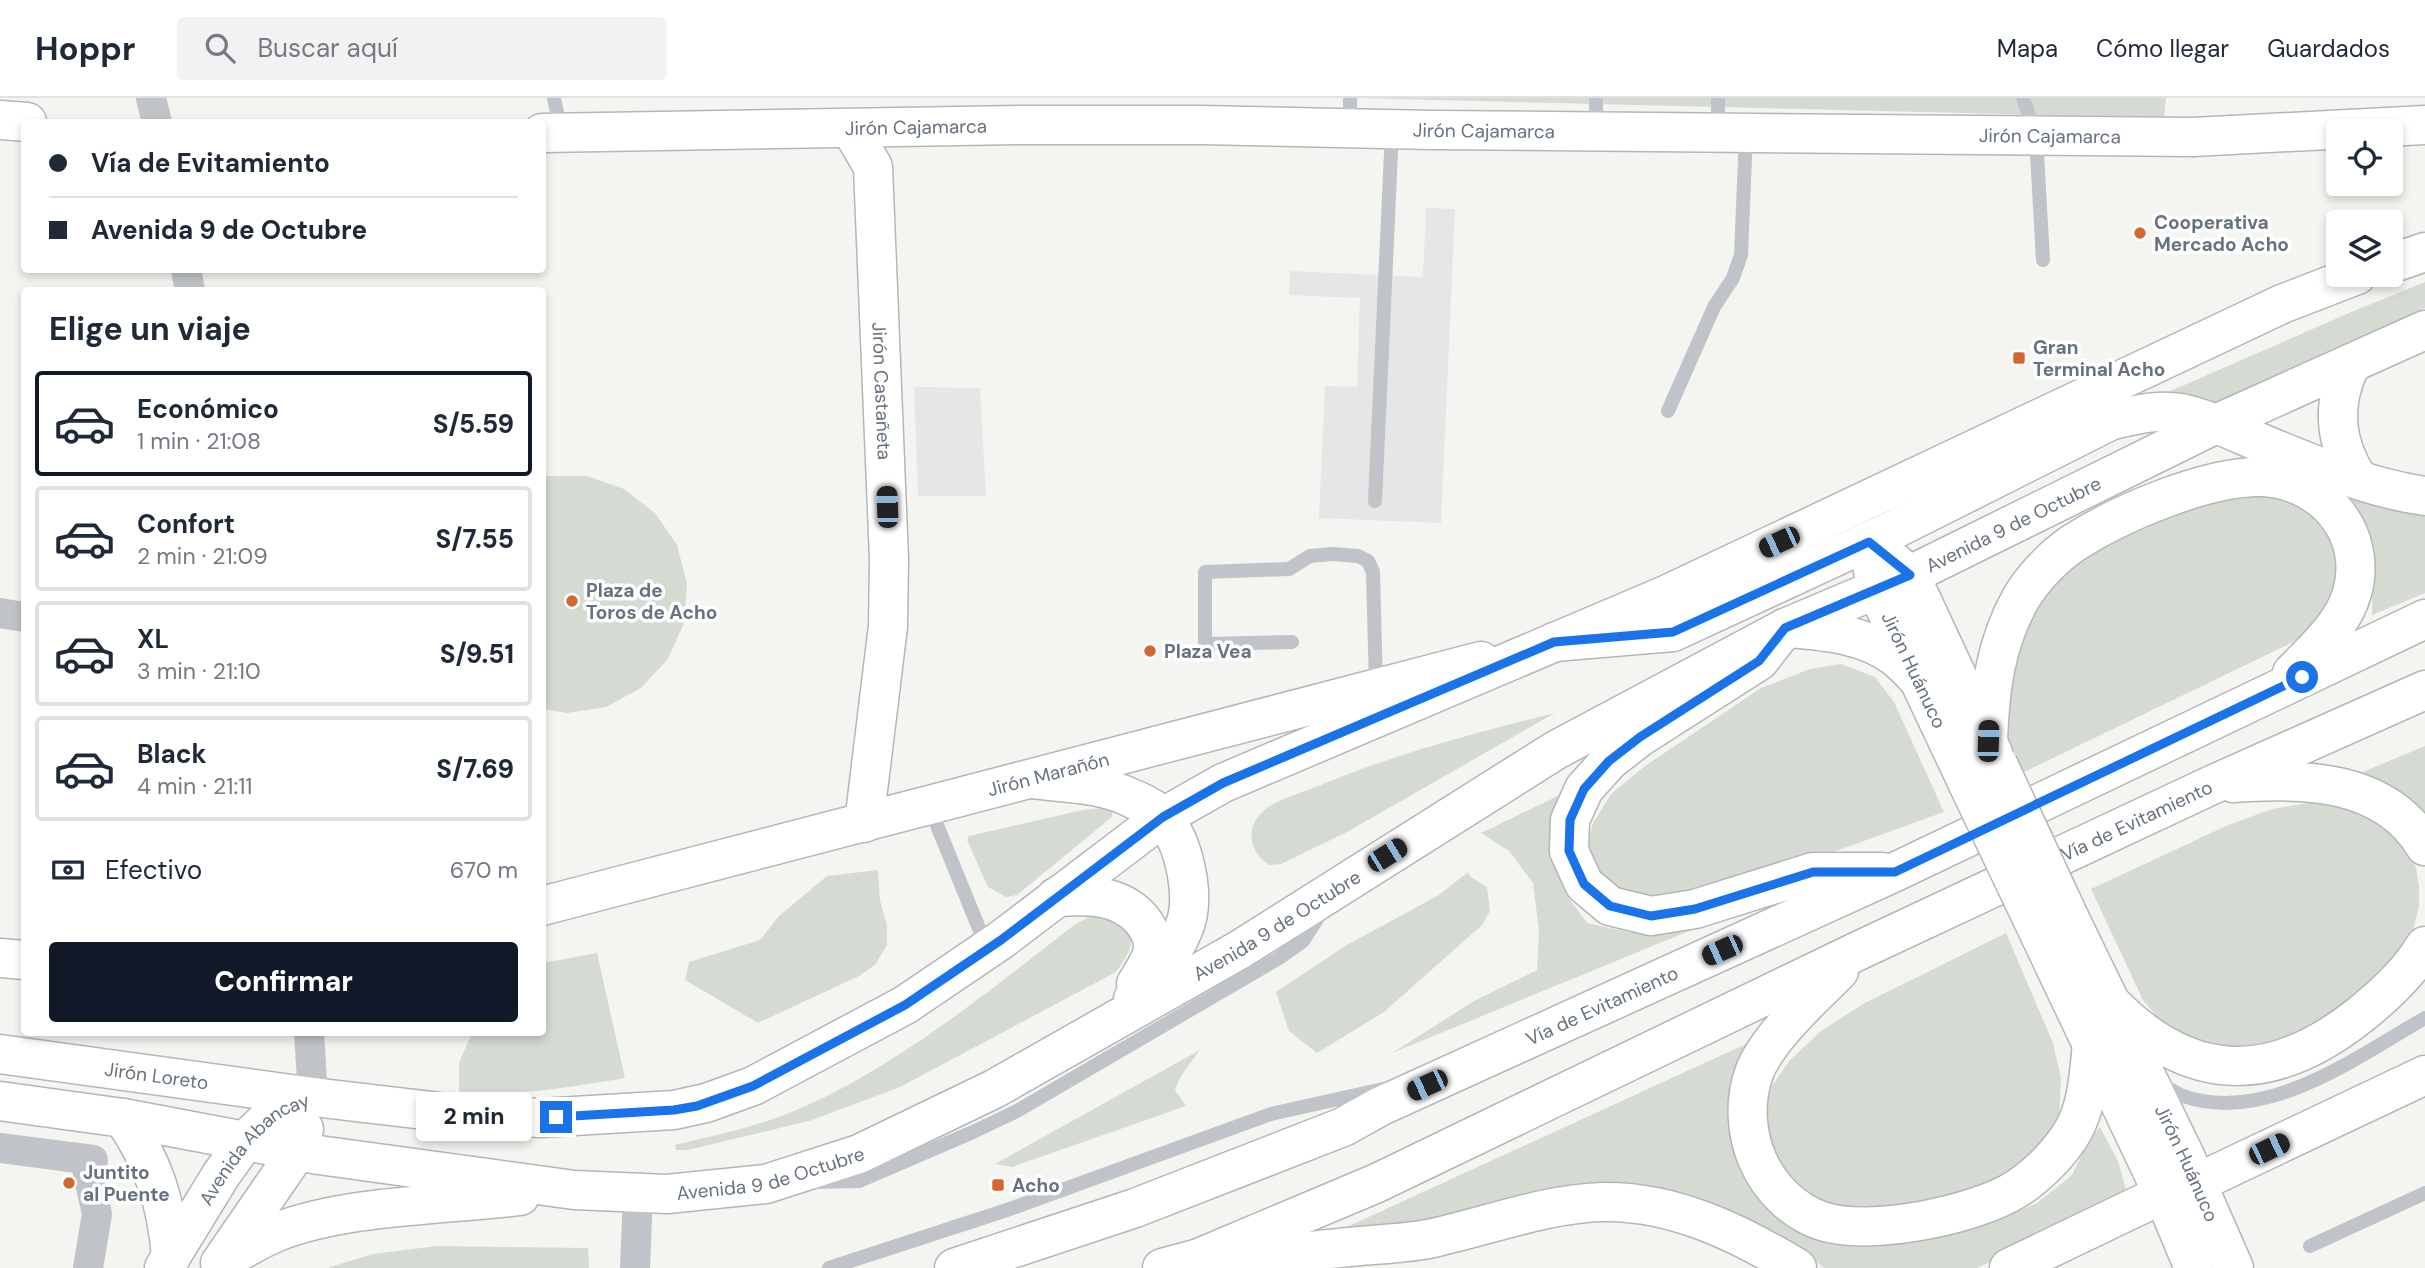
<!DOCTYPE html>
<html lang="es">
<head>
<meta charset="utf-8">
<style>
	:root { --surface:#fff; --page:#f2f2f3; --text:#1f2937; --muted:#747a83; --line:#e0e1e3; --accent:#111827 }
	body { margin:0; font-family:"DM Sans",sans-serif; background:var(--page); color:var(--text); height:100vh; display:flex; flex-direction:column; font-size:26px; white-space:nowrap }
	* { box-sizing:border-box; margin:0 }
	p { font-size:23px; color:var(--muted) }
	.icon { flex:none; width:38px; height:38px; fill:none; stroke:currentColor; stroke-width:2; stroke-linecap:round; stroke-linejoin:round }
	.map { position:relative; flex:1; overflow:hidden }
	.side { position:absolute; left:21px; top:189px; width:525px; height:749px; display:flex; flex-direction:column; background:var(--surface); border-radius:7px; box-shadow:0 4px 10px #0003 }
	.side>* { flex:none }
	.hud { position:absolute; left:21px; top:21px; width:525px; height:154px; border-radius:7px; box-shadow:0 4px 10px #0003; display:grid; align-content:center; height:154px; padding:0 28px; background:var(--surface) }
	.fabs { position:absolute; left:2326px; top:21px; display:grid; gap:14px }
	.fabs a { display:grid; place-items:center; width:77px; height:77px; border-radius:7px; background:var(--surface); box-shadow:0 4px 10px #0003; font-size:35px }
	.end { position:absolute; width:32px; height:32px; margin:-16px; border:9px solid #1a73e8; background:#fff; box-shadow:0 0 0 4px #fff }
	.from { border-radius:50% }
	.bubble { position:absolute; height:49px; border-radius:7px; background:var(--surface); box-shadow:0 4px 10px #0003; font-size:23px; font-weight:800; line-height:49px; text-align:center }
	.car { position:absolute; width:21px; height:42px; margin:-21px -10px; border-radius:9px; box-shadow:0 0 5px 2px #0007; background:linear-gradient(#222 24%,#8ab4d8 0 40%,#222 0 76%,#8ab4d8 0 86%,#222 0) }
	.hud b { display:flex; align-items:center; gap:24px; height:66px; font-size:26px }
	.hud b+b { border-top:2px solid var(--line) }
	.hud i { width:18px; height:18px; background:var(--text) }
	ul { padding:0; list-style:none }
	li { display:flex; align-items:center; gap:21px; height:105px; margin:0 14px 10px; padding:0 14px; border:4px solid var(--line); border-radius:7px }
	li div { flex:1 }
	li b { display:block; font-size:26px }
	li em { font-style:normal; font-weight:800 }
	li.active { border-color:var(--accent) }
	li>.icon { width:63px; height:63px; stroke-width:1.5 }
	h2 { padding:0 28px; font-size:32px; line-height:84px }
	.pay { display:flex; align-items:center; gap:18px; height:77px; padding:0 28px; font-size:26px }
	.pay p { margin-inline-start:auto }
	.primary-button { display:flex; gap:14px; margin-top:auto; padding:14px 28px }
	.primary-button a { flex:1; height:80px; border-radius:7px; background:var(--accent); color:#fff; font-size:28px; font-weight:800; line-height:80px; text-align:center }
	header { display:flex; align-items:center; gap:42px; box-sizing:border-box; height:98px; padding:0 35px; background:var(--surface); border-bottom:2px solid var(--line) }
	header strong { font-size:33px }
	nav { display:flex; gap:38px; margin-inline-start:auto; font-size:24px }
	.search { width:490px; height:63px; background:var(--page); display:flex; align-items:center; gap:18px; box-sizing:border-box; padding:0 24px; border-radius:7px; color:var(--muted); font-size:26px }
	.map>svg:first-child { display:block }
	.built { fill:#e5e6e5 }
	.green { fill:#d5dbd3 }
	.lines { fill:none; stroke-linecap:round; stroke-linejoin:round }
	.secondary-casing { stroke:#b3b7bb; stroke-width:41 }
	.primary-casing { stroke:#b2b5b9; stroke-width:41 }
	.highway-casing { stroke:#b3b6b9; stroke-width:41 }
	.lane { stroke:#c0c3c7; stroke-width:14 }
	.street { stroke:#c0c3c7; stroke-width:30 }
	.secondary { stroke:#fff; stroke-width:38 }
	.primary { stroke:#fff; stroke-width:38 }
	.highway { stroke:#fff; stroke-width:38 }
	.secondary-bridge-casing { stroke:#b3b7bb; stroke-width:41; stroke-linecap:butt }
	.secondary-bridge { stroke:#fff; stroke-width:38 }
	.route { stroke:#1a73e8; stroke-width:9 }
	.poi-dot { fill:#d36733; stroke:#fff; stroke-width:2.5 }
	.labels { text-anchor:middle; stroke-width:7; stroke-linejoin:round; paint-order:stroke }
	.street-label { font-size:19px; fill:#667280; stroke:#fff }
	.poi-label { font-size:19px; font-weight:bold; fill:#667280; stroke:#fff; text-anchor:start }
</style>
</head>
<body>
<header>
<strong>Hoppr</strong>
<div class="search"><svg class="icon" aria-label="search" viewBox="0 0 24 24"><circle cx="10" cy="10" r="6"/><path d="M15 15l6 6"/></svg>Buscar aquí</div>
<nav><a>Mapa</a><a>Cómo llegar</a><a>Guardados</a></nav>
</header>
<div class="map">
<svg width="2425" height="1170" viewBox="0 0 2425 1170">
	<rect width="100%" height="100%" fill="#f4f5f1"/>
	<g class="built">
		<path d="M1426,110L1455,111L1441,425L1319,420L1325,288L1357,289L1360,200L1289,197L1290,173L1423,179Z"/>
		<path d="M914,289L980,290L986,398H918Z"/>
	</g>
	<g class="green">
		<path d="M1355,0H2166L2164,20Z"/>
		<path d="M2425,184V210L2205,311L2150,302L2349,215Z"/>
		<path d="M547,378H587L624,391L655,415L677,447L687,486L684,525L668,561L641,590L606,609L567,615L543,611L542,380Z"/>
		<path d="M2319,387L2425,415V495L2372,517L2373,460Z"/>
		<path d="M2275,392L2329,422L2345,471L2316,529L2291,545L2020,676L2007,648L2005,574L2032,504L2089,451L2197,404Z"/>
		<path d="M1841,566L1875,579L1894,604L1944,714L1734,790L1623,805L1584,759L1593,725L1611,696L1645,668L1761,590L1810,571Z"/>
		<path d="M1555,615L1347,734L1281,766L1269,767C1247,752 1245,726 1267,710C1281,700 1301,695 1316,689C1394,656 1474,635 1555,615Z"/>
		<path d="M2425,648V720L2356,677Z"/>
		<path d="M1566,694L1552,762L1568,799L1587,825L1632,835L1699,829L1392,955L1474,903L1537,872L1539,833L1533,785L1509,753L1481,735Z"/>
		<path d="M2314,704L2367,712L2406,748L2416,769L2419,789V808L2413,832L2405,847L2374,884L2323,924L2239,959L2166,930L2143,902L2091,791L2226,728L2272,711Z"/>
		<path d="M1105,710L1112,712V719L1017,797L1006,799L988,789L967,742L969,738L1083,712Z"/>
		<path d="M878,772L880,802L887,828V847L875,867L859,878L758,925L685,882L689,864L760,842L779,818L827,778Z"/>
		<path d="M1468,774L1471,779L1487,789L1490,813L1482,827L1384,914L1317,955L1289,933L1276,894L1347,847L1439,797Z"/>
		<path d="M1108,817C1136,838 1138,844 1116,874L898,990L809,1023L688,1052H676L675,1047C715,1037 756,1029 794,1013C891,973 991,892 1074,827L1091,818Z"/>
		<path d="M2006,835L2053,945L2061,980L2059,1022L2015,1076L1898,1118L1816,1109L1771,1062L1764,1023L1771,989L1790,962L1821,933L1863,906Z"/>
		<path d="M597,855L625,980C570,989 514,999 459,995V965L472,935L542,934L543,865Z"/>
		<path d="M1759,940L1745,966L1798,1130L1855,1149L1933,1140L1986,1127L2037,1105L2072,1077L2090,1040L2100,1029L2118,1063L2126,1092L2106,1111L1977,1170H1824L1794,1146L1715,1111L1303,1149Z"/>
		<path d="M1200,952L1181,978L1175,992L1186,1008L1012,1069L995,1066Z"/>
		<path d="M437,1148L588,1150L589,1170H327L373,1156Z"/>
	</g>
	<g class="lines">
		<defs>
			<g id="secondary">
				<path d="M0,22L27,24"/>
				<path id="s1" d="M851,31L873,69L889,461L888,528L864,725"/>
				<path id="s2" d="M542,35L1023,27H1201L1432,32L2193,39L2425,27"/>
				<path d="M1869,444L1910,477L1993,655"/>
				<path id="s3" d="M1871,460L1876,491L1967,684"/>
				<path id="s4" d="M542,808L1481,563"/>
				<path id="s5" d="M2069,819L2185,1058L2234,1170"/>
				<path d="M2038,833L2163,1096L2194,1170"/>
				<path d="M0,860L24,862"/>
				<path id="s6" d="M0,956L313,999"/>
			</g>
			<g id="primary">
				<path d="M2390,166L2425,154"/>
				<path d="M1787,530C1824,533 1865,536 1895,559C1904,566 1912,575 1920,583"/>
				<path d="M1031,681C1064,685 1101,685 1131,700C1141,704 1157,712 1163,720C1185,745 1197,802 1183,832C1172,859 1151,880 1133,901"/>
				<path d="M1056,799C1088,797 1120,796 1142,822C1147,828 1153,839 1153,847C1154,860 1142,875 1136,886"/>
				<path id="s7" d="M0,1003L123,1020L319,1057L574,1092L667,1096L766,1086L859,1056L994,991L1239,852L1556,652L1785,530L1910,477L2218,325L2425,232"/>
				<path d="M123,1020C153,1063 167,1106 171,1159"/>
				<path d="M225,1158L298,1052L304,1031"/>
				<path d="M220,1165C238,1154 257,1142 277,1134C345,1107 446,1107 520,1098"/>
				<path id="s8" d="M164,1170L221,1077L246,1042L271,1018L284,1010L313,999L449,1015L541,1020L674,1012L706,1005L753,988L905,907L1001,842L1163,719L1223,685L1668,496L2282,206L2357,177"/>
			</g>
			<g id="highway">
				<path d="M2351,266C2331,306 2334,345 2359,382"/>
				<path d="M1785,530L1759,563L1640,639L1609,663L1584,691L1570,722L1569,753L1584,786L1610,808L1651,818L1695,811L1813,774H1882"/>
				<path d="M1554,544L1673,534L1893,432L2112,322C2135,317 2157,311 2181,315C2209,321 2235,334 2261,345C2314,367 2369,390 2425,398"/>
				<path d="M1988,643C1990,591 1995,546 2021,500C2033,480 2053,459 2072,446C2118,416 2206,378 2261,379C2322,381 2369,434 2352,495C2343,527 2314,552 2292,575"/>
				<path d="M2233,685C2304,680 2385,681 2425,748"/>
				<path d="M1839,873C1813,899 1767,940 1754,975C1744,1003 1746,1036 1758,1063C1770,1090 1794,1114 1822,1123C1869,1139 1977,1117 2018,1090C2039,1076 2060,1055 2073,1033C2088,1006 2089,975 2092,945"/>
				<path d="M2110,904C2190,987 2272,987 2360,917C2385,897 2409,875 2425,848"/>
				<path d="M2197,1085L2425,977"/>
				<path d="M1222,1159C1264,1159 1306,1153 1349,1149C1375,1146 1402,1146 1428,1141C1485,1129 1546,1105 1604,1104C1674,1103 1739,1135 1797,1170"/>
				<path id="s9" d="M954,1170L1135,1110L1343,1029L1381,1008L1895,774L2425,521"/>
				<path id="s10" d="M1162,1170L1199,1160L1377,1085L1860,852L2214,686L2425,592"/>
				<path d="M2009,1170L2163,1096"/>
			</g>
		</defs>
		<use href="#secondary" class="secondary-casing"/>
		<use href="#primary" class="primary-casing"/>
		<use href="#highway" class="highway-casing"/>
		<g class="lane">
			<path d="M554,0L561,34"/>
			<path d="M1350,0V29"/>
			<path d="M2023,0L2036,38L2043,162"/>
			<path d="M1596,32V0"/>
			<path d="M1718,34V0"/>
			<path d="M1668,313L1714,209L1733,180L1741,157L1746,37"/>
			<path d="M1375,403L1392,33"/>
			<path d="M1292,544L1205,546V474L1289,471L1310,458L1332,456L1358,458L1368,463L1373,474L1376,588"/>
			<path d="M930,710L987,850"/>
			<path d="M2160,985C2167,989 2175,995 2183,998C2266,1027 2357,959 2425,920"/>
			<path d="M816,1084L859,1083L973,1034L1017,1013L1279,860L1303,843L1323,812"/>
			<path d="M2310,1148L2425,1095"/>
			<path d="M829,1170L1007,1112L1271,1016L1383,991"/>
		</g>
		<g class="street">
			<path d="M151,0L157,24"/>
			<path d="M186,172L190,192"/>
			<path d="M0,515L24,519"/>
			<path d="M309,934L313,999"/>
			<path d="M0,1050L93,1062"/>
			<path d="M85,1062L97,1116L88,1170"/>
			<path d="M635,1170L638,1095"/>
		</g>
		<use href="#secondary" class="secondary"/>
		<use href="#primary" class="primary"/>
		<use href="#highway" class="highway"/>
		<defs>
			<g id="secondary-bridge">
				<path d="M1998,666L2069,819"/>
				<path d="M1967,684L2038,833"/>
			</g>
		</defs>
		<use href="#secondary-bridge" class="secondary-bridge-casing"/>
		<use href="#secondary-bridge" class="secondary-bridge"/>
	</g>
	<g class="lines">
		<path class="route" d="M556,1019L674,1012L697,1008L753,988L905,907L1001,842L1163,719L1223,685L1554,544L1673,534L1869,444L1910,477L1785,530L1759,563L1640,639L1609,663L1584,691L1570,722L1569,753L1584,786L1610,808L1651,818L1695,811L1813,774H1895L2302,579"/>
	</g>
	<g class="poi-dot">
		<circle cx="2140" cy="135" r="7"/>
		<rect x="2012" y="253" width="14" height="14" rx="3.5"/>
		<circle cx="572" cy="503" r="7"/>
		<circle cx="1150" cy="553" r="7"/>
		<circle cx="69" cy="1085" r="7"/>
		<rect x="991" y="1080" width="14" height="14" rx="3.5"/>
	</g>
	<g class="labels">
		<g class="street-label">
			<text dy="7" stroke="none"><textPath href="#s2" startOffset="374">Jirón Cajamarca</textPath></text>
			<text dy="7" stroke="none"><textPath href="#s2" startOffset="942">Jirón Cajamarca</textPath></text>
			<text dy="7" stroke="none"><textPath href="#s2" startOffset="1508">Jirón Cajamarca</textPath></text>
			<text dy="7" stroke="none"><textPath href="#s1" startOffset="268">Jirón Castañeta</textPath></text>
			<text dy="7" stroke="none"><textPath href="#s7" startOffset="2188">Avenida 9 de Octubre</textPath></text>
			<text dy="7" stroke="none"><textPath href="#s3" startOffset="121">Jirón Huánuco</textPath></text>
			<text dy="7" stroke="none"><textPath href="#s4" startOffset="523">Jirón Marañón</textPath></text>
			<text dy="7" stroke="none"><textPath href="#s10" startOffset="1073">Vía de Evitamiento</textPath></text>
			<text dy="7" stroke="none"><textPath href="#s7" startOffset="1348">Avenida 9 de Octubre</textPath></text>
			<text dy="7" stroke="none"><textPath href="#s9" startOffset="700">Vía de Evitamiento</textPath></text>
			<text dy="7" stroke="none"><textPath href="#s6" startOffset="158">Jirón Loreto</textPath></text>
			<text dy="7" stroke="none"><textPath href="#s8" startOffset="152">Avenida Abancay</textPath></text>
			<text dy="7" stroke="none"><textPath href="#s5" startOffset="273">Jirón Huánuco</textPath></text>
			<text dy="7" stroke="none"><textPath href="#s7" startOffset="780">Avenida 9 de Octubre</textPath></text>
		</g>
		<g class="poi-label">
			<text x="2154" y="131">Cooperativa<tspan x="2154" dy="22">Mercado Acho</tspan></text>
			<text x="2033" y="256">Gran<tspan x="2033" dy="22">Terminal Acho</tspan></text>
			<text x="586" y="499">Plaza de<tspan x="586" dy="22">Toros de Acho</tspan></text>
			<text x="1164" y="560">Plaza Vea</text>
			<text x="83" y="1081">Juntito<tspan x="83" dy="22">al Puente</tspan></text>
			<text x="1012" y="1094">Acho</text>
		</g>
	</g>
</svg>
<div class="fabs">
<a><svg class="icon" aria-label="locate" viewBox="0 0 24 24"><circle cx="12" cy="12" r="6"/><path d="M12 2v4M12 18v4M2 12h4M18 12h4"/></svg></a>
<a><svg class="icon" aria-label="layers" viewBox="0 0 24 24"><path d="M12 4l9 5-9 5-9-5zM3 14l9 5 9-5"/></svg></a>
</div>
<i class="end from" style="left:2302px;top:579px"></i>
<i class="end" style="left:556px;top:1019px"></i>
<div class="bubble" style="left:416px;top:994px;width:116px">2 min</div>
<i class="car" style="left:887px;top:409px;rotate:358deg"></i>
<i class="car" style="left:1779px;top:444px;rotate:245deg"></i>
<i class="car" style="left:1988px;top:643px;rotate:2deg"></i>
<i class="car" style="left:1387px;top:757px;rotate:58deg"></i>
<i class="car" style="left:1722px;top:852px;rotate:246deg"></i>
<i class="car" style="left:1427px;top:987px;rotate:245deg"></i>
<i class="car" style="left:2269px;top:1051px;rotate:64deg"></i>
<div class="hud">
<b><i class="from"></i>Vía de Evitamiento</b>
<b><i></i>Avenida 9 de Octubre</b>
</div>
<section class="side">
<h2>Elige un viaje</h2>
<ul>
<li class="active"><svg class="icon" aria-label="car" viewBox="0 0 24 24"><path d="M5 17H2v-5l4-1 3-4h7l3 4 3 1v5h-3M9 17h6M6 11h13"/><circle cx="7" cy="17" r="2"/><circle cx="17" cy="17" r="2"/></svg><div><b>Económico</b><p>1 min · 21:08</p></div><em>S/5.59</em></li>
<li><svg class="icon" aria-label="car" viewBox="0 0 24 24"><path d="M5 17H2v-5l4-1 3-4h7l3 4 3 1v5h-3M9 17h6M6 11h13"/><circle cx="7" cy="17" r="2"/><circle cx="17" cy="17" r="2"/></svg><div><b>Confort</b><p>2 min · 21:09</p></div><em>S/7.55</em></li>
<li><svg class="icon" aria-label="car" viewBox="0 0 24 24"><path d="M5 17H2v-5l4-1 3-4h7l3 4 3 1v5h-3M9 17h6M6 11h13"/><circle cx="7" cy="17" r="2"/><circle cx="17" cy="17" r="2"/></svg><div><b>XL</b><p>3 min · 21:10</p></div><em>S/9.51</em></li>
<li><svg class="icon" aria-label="car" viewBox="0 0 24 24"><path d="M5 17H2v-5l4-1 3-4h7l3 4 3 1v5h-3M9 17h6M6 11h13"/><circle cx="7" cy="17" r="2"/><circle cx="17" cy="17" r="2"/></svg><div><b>Black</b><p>4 min · 21:11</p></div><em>S/7.69</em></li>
</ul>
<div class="pay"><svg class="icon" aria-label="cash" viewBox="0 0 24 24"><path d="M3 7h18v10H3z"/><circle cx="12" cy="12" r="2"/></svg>Efectivo<p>670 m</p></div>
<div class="primary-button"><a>Confirmar</a></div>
</section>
</div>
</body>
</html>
